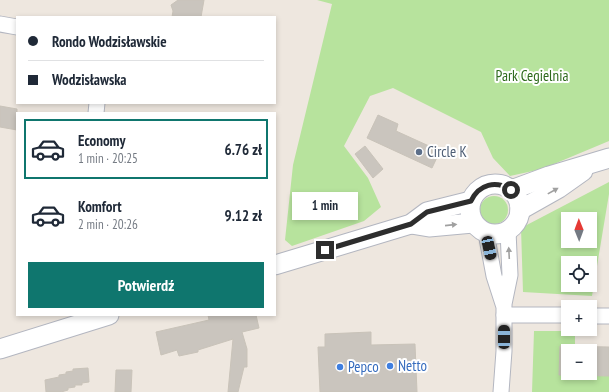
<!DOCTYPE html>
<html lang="pl">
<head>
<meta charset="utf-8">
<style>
	:root { --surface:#fff; --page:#f6f6f7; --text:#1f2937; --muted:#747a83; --line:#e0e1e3; --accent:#0f766e }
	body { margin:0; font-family:"PT Sans Narrow",sans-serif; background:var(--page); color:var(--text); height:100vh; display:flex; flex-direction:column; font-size:15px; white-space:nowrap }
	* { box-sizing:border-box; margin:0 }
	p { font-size:13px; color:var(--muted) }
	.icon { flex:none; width:22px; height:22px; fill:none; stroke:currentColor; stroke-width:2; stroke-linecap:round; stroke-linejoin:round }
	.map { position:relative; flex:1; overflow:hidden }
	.drawer { position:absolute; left:16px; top:112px; width:260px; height:204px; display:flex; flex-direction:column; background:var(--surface); border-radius:0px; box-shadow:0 2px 6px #0003 }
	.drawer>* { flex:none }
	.banner { position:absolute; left:16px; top:16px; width:260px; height:88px; border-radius:0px; box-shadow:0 2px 6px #0003; display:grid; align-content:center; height:88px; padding:0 12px; background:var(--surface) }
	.needle { width:26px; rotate:359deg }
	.controls { position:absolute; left:561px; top:212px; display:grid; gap:8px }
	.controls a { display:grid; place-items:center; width:36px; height:36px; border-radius:0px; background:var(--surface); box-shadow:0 2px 6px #0003; font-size:20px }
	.end { position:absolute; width:18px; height:18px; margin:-9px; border:5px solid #2d2d2d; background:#fff; box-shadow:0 0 0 2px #fff }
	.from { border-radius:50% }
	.bubble { position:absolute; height:28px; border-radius:0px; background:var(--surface); box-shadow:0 2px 6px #0003; font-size:13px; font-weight:800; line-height:28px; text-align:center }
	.car { position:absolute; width:12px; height:24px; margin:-12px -6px; border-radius:5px; box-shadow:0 0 3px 1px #0007; background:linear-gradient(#222 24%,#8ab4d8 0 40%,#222 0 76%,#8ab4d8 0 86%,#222 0) }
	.banner b { display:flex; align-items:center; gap:14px; height:38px; font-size:15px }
	.banner b+b { border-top:1px solid var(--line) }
	.banner i { width:10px; height:10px; background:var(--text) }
	ul { padding:7px 0 0; list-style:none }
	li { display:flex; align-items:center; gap:12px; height:60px; margin:0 8px 6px; padding:0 4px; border:2px solid transparent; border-radius:0px }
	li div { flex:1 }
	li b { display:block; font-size:15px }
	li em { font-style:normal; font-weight:800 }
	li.on { border-color:var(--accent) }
	li>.icon { width:36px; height:36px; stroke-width:1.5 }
	.button { display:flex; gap:8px; margin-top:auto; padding:8px 12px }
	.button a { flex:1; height:46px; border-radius:0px; background:var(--accent); color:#fff; font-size:16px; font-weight:800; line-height:46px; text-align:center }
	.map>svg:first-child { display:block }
	.green { fill:#b7e39d; fill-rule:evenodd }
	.building { fill:#cac5be; stroke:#c9c3b9; fill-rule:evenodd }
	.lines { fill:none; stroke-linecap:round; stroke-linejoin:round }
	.minor-casing { stroke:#b3b6c0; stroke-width:17 }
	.tertiary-casing { stroke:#b3b6c0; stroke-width:21 }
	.minor { stroke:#fff; stroke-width:15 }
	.tertiary { stroke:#fff; stroke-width:19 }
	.oneway { fill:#a0a0a0 }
	.route { stroke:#2d2d2d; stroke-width:5 }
	.service-dot { fill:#5c6f8a; stroke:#fff; stroke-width:1.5 }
	.shop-dot { fill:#3f7fe0; stroke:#fff; stroke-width:1.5 }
	.labels { text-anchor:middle; stroke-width:4; stroke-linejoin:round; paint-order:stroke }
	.park-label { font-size:15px; fill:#2e6a1c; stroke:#fff }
	.service-label { font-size:15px; fill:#4e5e75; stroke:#fff; text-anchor:start }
	.shop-label { font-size:15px; fill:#366cbe; stroke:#fff; text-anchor:start }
</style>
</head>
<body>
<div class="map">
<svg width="609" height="392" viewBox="0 0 609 392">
	<rect width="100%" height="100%" fill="#eee7df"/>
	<g class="green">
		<path d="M317,0H609V141L542,169L510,176L493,158L481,132L393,88L370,96L344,146L368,178L381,207L364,221L292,246L285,240L293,165L332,4Z"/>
		<path d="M609,182V194L592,296L523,292L521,228ZM568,219H590V241H568ZM568,263H590V285H568Z"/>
		<circle cx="494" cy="210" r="14"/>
		<path d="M534,331H575V347H560V375L609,376V392H532Z"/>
	</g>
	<g class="building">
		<path d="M178,0H204L201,17H172L173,11L171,5Z"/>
		<path d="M0,106L17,109V130L0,127Z"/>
		<path d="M378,115L398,124L396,131L440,151L432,168L367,138Z"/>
		<path d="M365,146L383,169L373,178L355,154Z"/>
		<path d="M208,315H256L259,328L242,332L247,349V367H244L238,392H228L233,339L198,350V352L179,356L177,350L161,355L156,332L209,320Z"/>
		<path d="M371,332V345L415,344L417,392H320L318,347H325V334Z"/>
		<path d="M560,346L609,347V376L559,375ZM568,351H590V373H568Z"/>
		<path d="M88,368L89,382L82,383V385H75V387L68,388V390L61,392H46L45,380L59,377V375L66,374V372L73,371V369Z"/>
		<path d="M116,370H132L131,392H115Z"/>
	</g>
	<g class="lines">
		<defs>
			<g id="minor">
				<path d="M0,24L17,27"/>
				<path d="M96,113L97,103"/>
				<path d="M486,233L494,276L504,307V351L501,392"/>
				<path d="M504,304L510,275L508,231"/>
				<path d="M504,315H568"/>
				<path d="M590,316H609"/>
			</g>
			<g id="tertiary">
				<circle cx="495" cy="209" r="25"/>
				<path d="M511,190L549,176L609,158"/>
				<path d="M520,210L559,188L583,171"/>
				<path d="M411,224L429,227L473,223"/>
				<path d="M275,265L411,224L427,212L471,201"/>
				<path d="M0,349L109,315"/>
			</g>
		</defs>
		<use href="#minor" class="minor-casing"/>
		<use href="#tertiary" class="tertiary-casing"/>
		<use href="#minor" class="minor"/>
		<use href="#tertiary" class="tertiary"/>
	</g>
	<defs><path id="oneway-solid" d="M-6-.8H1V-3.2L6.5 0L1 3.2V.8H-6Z"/></defs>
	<g class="oneway">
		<use href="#oneway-solid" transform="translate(553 191) rotate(-29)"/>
		<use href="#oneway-solid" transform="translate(451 225) rotate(-6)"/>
		<use href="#oneway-solid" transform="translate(509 253) rotate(-93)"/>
	</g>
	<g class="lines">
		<path class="route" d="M325,250L411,224L427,212L471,201C479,184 496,180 511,190"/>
	</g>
	<circle class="service-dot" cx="419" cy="152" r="4"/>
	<g class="shop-dot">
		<circle cx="390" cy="366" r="4"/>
		<circle cx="340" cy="367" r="4"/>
	</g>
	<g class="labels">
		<g class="park-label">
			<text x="532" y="81">Park Cegielnia</text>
		</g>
		<g class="service-label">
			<text x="427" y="157">Circle K</text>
		</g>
		<g class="shop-label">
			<text x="398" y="371">Netto</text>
			<text x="348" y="372">Pepco</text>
		</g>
	</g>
</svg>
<div class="controls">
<a><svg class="needle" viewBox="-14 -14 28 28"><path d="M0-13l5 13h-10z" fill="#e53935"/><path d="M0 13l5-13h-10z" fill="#747a83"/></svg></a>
<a><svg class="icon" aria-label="locate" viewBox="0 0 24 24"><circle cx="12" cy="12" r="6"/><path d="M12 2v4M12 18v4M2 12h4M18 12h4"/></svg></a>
<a>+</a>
<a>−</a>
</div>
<i class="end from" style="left:511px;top:190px"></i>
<i class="end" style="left:325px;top:250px"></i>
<div class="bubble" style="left:292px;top:192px;width:66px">1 min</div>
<i class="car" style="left:489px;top:248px;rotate:168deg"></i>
<i class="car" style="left:504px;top:337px;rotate:0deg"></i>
<div class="banner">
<b><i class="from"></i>Rondo Wodzisławskie</b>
<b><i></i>Wodzisławska</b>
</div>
<section class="drawer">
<ul>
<li class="on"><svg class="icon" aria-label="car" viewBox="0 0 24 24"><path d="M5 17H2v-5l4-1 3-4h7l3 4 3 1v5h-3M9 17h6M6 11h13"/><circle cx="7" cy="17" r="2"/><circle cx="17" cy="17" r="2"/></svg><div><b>Economy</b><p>1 min · 20:25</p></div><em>6.76 zł</em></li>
<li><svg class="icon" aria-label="car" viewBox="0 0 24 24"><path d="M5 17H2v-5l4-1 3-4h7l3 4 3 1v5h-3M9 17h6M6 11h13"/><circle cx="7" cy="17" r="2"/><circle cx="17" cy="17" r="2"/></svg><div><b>Komfort</b><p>2 min · 20:26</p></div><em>9.12 zł</em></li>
</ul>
<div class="button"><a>Potwierdź</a></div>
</section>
</div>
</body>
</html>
